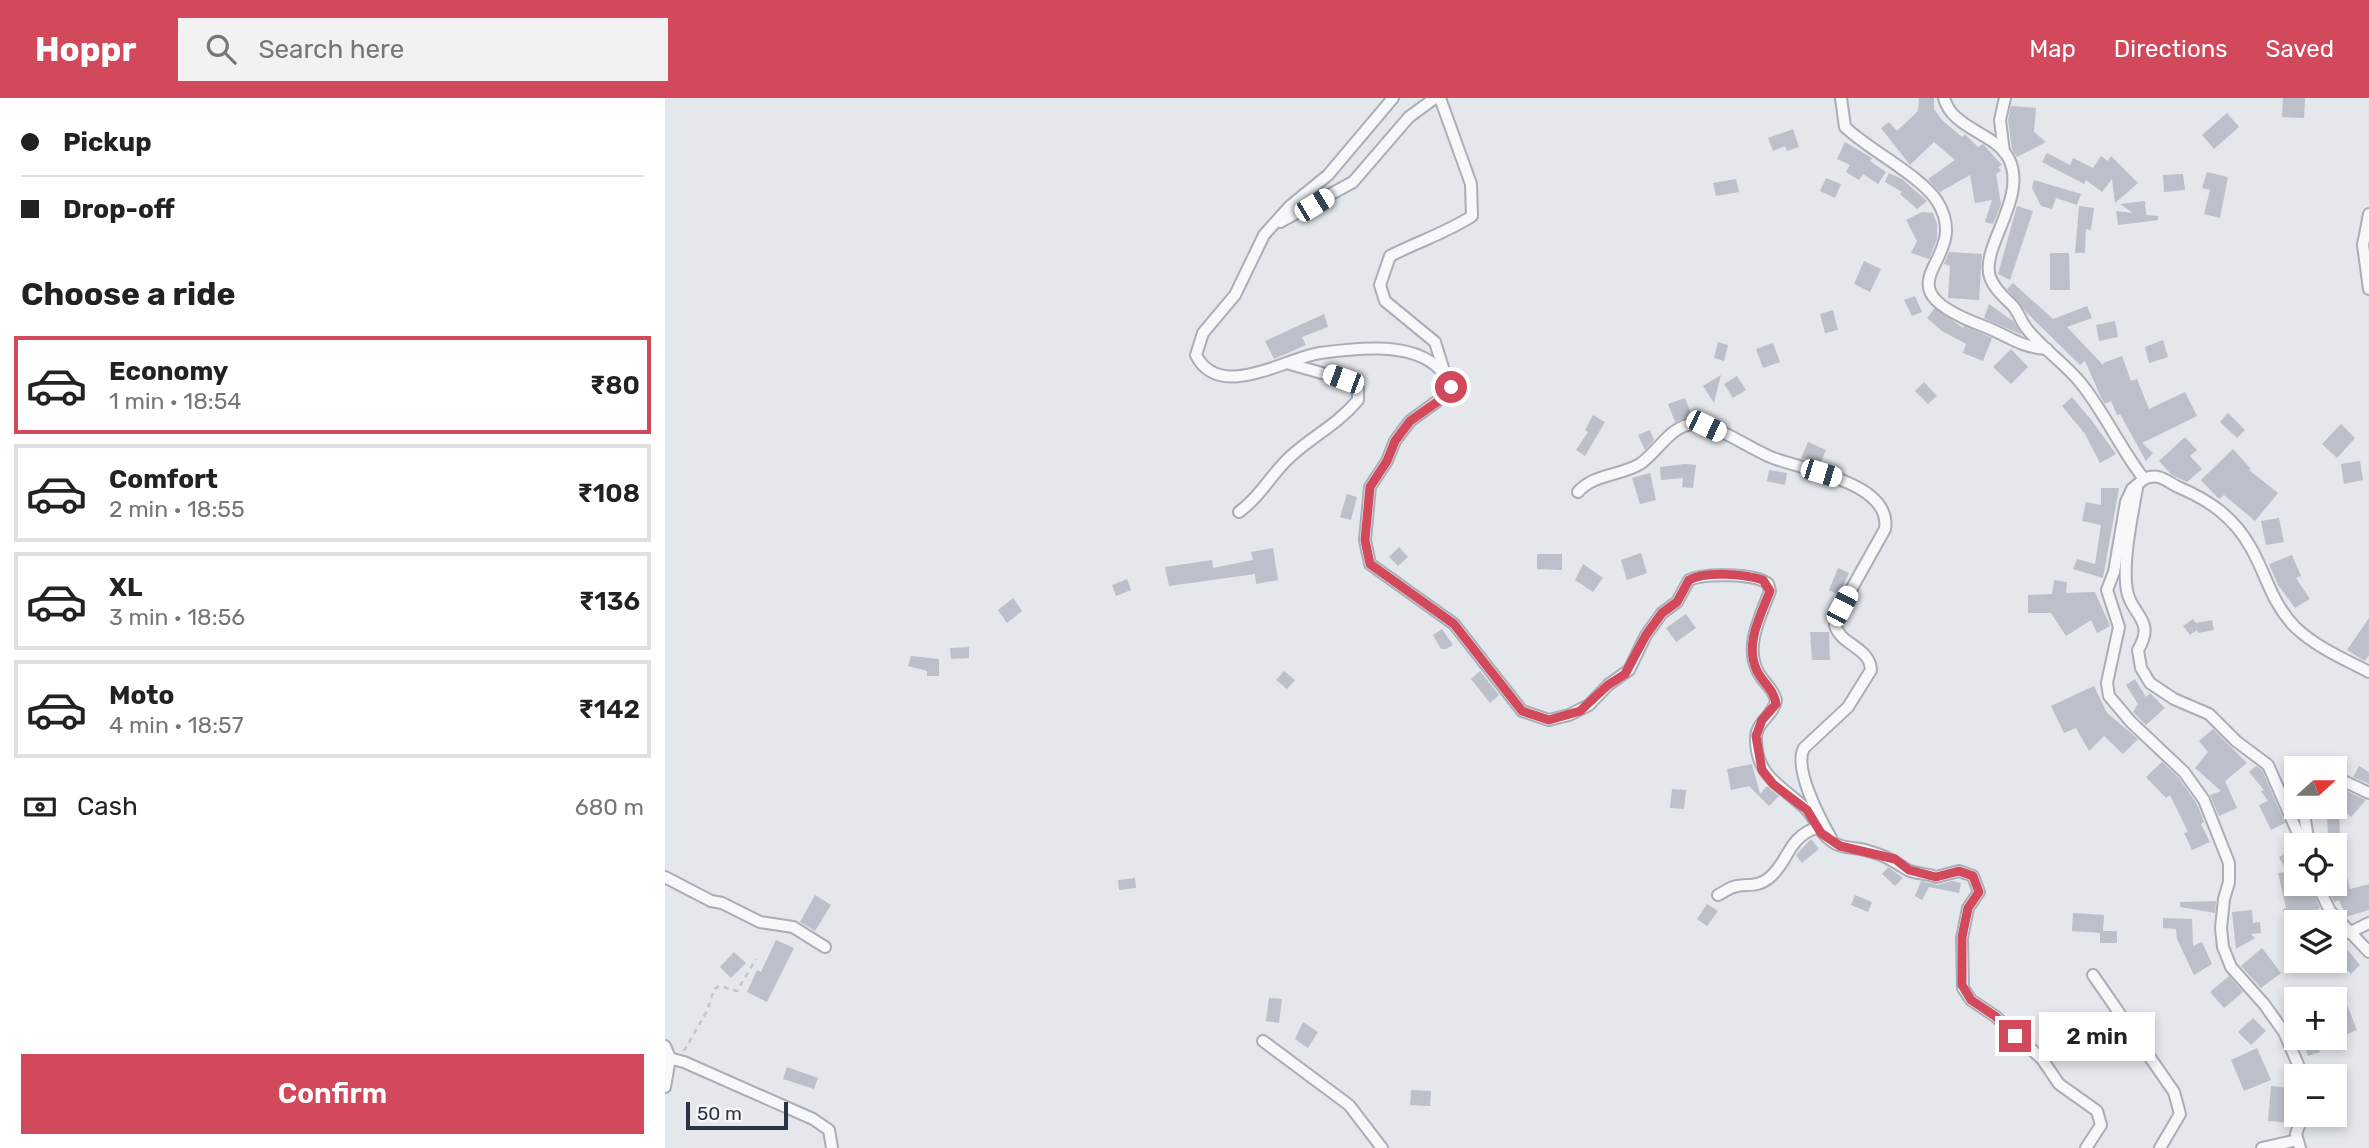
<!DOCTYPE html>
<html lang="en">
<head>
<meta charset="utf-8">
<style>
	:root { --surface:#fff; --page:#f2f2f2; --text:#222; --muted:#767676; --line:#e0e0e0; --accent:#d1495b }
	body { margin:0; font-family:Rubik,sans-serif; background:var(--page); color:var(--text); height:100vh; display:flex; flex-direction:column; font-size:26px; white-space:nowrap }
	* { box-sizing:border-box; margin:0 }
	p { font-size:23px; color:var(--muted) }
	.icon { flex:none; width:38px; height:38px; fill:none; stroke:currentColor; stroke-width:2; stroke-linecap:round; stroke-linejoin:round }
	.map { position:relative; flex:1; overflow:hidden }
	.sheet { display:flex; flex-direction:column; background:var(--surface); width:665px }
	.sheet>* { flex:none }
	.guide { display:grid; align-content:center; height:154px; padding:0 21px; background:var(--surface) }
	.needle { width:46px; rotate:69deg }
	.fabs { position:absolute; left:1619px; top:658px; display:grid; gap:14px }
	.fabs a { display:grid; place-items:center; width:63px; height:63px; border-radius:0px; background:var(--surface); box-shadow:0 4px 10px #0003; font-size:35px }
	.scale { position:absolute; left:21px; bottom:18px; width:102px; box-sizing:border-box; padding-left:7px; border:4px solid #2b3445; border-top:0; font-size:19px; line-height:24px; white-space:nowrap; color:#2b3445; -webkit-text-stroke:5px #f4f6f9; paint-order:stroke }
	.end { position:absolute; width:32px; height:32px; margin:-16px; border:9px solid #d1495b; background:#fff; box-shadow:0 0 0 4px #fff }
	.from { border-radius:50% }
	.bubble { position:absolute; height:49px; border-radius:0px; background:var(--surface); box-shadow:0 4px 10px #0003; font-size:23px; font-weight:600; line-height:49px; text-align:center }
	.car { position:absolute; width:21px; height:42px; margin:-21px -10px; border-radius:9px; box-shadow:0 0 5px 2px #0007; background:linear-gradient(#fff 24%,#345 0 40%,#fff 0 76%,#345 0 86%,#fff 0) }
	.guide b { display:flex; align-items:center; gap:24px; height:66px; font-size:26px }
	.guide b+b { border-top:2px solid var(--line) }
	.guide i { width:18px; height:18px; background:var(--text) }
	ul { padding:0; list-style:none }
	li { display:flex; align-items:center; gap:21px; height:98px; margin:0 14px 10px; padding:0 7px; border:4px solid var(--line); border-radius:0px }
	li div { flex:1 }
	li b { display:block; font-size:26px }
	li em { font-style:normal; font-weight:600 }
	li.on { border-color:var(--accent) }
	li>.icon { width:63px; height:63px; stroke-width:1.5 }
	h2 { padding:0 21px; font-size:32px; line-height:84px }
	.pay { display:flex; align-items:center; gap:18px; height:77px; padding:0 21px; font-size:26px }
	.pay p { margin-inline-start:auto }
	.cta { display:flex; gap:14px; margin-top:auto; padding:14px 21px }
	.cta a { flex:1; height:80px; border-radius:0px; background:var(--accent); color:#fff; font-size:28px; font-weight:600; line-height:80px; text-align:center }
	header { display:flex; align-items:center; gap:42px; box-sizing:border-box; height:98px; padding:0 35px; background:var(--accent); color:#fff }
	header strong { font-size:33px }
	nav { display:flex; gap:38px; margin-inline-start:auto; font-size:24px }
	.search { width:490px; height:63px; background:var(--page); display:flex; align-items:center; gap:18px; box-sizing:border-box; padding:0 24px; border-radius:0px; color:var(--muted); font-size:26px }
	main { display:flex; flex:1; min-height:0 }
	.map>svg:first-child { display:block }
	.building { fill:#bbc0ca }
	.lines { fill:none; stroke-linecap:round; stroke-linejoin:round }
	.minor-casing { stroke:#a9aeb7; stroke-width:14 }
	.path { stroke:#c2c5cb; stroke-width:2.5; stroke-dasharray:5 5; stroke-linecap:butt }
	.minor { stroke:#f7f8fa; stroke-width:10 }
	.route { stroke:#d1495b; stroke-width:9 }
</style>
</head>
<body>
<header>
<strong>Hoppr</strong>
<div class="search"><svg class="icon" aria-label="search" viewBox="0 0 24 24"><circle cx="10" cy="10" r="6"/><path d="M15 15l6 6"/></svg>Search here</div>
<nav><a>Map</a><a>Directions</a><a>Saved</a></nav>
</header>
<main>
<section class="sheet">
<div class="guide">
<b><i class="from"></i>Pickup</b>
<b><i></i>Drop-off</b>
</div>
<h2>Choose a ride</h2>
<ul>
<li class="on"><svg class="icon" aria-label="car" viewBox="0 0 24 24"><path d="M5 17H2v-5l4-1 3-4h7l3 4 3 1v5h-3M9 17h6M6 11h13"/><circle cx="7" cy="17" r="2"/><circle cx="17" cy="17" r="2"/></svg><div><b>Economy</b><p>1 min · 18:54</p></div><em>₹80</em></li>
<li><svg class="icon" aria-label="car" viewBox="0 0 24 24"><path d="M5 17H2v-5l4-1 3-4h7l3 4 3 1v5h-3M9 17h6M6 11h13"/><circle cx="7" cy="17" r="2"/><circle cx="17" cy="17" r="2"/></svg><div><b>Comfort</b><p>2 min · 18:55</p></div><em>₹108</em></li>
<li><svg class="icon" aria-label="car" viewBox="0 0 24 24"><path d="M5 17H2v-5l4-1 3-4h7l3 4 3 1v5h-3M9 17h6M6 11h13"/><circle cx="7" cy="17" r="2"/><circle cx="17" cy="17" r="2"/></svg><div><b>XL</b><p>3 min · 18:56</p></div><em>₹136</em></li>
<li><svg class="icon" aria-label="car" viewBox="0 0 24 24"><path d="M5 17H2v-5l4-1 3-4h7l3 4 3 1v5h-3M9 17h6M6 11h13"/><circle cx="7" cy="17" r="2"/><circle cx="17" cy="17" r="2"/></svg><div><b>Moto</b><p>4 min · 18:57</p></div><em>₹142</em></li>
</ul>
<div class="pay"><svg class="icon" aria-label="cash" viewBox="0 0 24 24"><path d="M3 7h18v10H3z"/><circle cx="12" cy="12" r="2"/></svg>Cash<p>680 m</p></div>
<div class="cta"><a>Confirm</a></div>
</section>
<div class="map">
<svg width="1704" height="1050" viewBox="0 0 1704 1050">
	<rect width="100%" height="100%" fill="#e4e7ec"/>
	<g class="building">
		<path d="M1254,0H1269V11L1277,22L1297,39L1300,36L1313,49L1318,46L1337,67L1333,69L1336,73L1331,76L1336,106L1328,126L1320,124L1327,102L1310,105L1305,77L1275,94L1263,81L1290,62L1269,44L1245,67L1216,30L1224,24L1232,33L1253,13Z"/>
		<path d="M1618,0H1640L1639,20L1617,19Z"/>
		<path d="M1346,8L1371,10L1369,34L1381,44L1352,59L1347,51L1343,22Z"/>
		<path d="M1562,15L1574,29L1549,51L1537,37Z"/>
		<path d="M1128,31L1134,49L1122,53L1120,48L1108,53L1103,40Z"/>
		<path d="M1180,44L1207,60L1205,63L1221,74L1213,86L1198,76L1194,82L1181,74L1185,67L1172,61Z"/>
		<path d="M1382,55L1405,67L1408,60L1428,70L1436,58L1443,63L1446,58L1473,85L1450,105L1447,81L1437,94L1421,82L1419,86L1377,64Z"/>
		<path d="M1542,74L1563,79L1555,120L1539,116L1545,92L1537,90Z"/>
		<path d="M1224,75L1237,81L1262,103L1252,111L1235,96L1237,94L1220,84Z"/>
		<path d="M1518,76L1520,92L1499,94L1498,77Z"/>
		<path d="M1161,80L1176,86L1170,100L1155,93Z"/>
		<path d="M1071,81L1074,94L1051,98L1048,85Z"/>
		<path d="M1369,82L1416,96L1412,107L1391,100L1387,111L1376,108L1367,90Z"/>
		<path d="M1480,103L1481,117L1493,118V122L1453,127L1451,113L1468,115L1455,106Z"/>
		<path d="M1352,108L1368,113L1345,182L1333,176Z"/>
		<path d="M1414,108L1429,110L1426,132L1421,131L1420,155H1410Z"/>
		<path d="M1257,114L1268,115L1272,126V141L1264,161L1246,155L1252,143L1241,122Z"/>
		<path d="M1284,154L1317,156L1314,202L1283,200L1285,168L1279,166Z"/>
		<path d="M1385,155H1404L1405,192H1385Z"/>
		<path d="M1199,163L1216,171L1205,194L1189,186Z"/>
		<path d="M1348,185L1388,221L1422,208L1427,220L1402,229L1439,268L1438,265L1457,258L1466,283L1472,281L1484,311L1520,294L1532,318L1477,345L1488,355L1481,363L1455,316L1452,317L1446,303L1440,306L1435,297L1420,263L1415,267L1361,214L1342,191Z"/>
		<path d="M1250,198L1257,214L1247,218L1239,202Z"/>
		<path d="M1324,206L1348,223L1357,237L1319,220Z"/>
		<path d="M1270,210L1298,230L1299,228L1327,240L1318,263L1298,255L1301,246L1277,233L1262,220Z"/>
		<path d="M1168,212L1173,232L1160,235L1155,216Z"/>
		<path d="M659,216L663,229L637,239L641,247L609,261L600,243Z"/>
		<path d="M1450,223L1453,239L1434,243L1431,227Z"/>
		<path d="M1498,242L1503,259L1484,265L1480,249Z"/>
		<path d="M1053,244L1063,247L1059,263L1049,260Z"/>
		<path d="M1108,245L1115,264L1098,270L1091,251Z"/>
		<path d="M1346,251L1363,269L1346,286L1328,269Z"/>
		<path d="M1056,277L1049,305L1038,288Z"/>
		<path d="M1072,278L1081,292L1068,300L1059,286Z"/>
		<path d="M1259,284L1272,298L1263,306L1250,293Z"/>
		<path d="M1407,299L1427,323L1451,356L1435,365L1420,336L1397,308Z"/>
		<path d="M1020,300L1027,318L1010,324L1003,306Z"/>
		<path d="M1563,315L1580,332L1572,340L1555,324Z"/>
		<path d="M928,317L940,324L920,358L911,352L923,334L920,332Z"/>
		<path d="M1676,326L1690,340L1672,360L1657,346Z"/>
		<path d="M985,332L989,342L980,352L973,337Z"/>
		<path d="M1520,339L1532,352L1525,358L1537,371L1522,384L1507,377L1494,363Z"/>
		<path d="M1143,344L1161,352L1155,366L1136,360Z"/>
		<path d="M1568,351L1586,371L1584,372L1613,395L1590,423L1559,397L1554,401L1536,382Z"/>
		<path d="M1695,363L1698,382L1679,386L1676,366Z"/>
		<path d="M1020,366L1031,367L1028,390L1017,389L1018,380L996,382L995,369Z"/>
		<path d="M1104,372L1122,375L1120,387L1102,383Z"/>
		<path d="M985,375L991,402L975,406L967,380Z"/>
		<path d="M1436,390H1454L1438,480L1408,471L1412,461L1430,466L1436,427L1417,423L1421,404L1436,407Z"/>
		<path d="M682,396L692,399L686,422L675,419Z"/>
		<path d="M1614,420L1619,444L1601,447L1596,423Z"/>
		<path d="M734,449L743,459L733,468L724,459Z"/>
		<path d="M608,450L613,482L591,486L590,476L504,488L500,469L547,462L548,470L588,462L586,454Z"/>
		<path d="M976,455L982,475L962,482L956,462Z"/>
		<path d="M872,456H897V472L872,471Z"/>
		<path d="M1627,457L1636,478L1631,480L1645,501L1630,510L1613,487L1604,466Z"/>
		<path d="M918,466L938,480L928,494L910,482Z"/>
		<path d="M1173,470L1184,475L1174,497L1164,492Z"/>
		<path d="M462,481L466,492L451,498L447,487Z"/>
		<path d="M1389,482L1402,484L1401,495L1430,494L1445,528L1432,535L1426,522L1401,538L1386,515H1363V497L1387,496Z"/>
		<path d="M348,500L357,513L342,525L333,512Z"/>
		<path d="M1021,516L1031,530L1011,544L1001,530Z"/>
		<path d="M1704,520V557L1700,563L1682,552Z"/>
		<path d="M1528,521L1531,525L1547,522L1549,532L1533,535L1532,532L1525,537L1518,528Z"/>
		<path d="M777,531L788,547L781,551H776L768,537Z"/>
		<path d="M1145,534H1164L1165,562H1147Z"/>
		<path d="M304,549V560L286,561L285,550Z"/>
		<path d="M246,558L274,561V578H262V573L243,568Z"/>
		<path d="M619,573L630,582L622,591L611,582Z"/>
		<path d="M815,573L834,597L825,605L806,581Z"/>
		<path d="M1470,581L1481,599L1485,595L1500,610L1481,627L1468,614L1473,606L1461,587Z"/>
		<path d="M1429,588L1442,615L1473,641L1458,656L1439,638L1424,653L1411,630L1399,635L1386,608Z"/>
		<path d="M1548,631L1582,665L1560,683L1572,710L1554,718L1545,697L1556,693L1530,670L1543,654L1534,643Z"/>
		<path d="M1497,664L1513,679L1532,706L1539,724L1536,726L1545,744L1527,752L1519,735L1523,734L1505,697L1501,700L1481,679Z"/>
		<path d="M1087,666L1095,696L1102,688L1114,698L1104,708L1084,688L1066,692L1062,671Z"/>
		<path d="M1591,668L1597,672L1620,725L1606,732L1594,707L1603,703L1596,693L1599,692L1584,674Z"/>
		<path d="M1694,668L1704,674V686L1688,679Z"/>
		<path d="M1675,690L1701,702L1686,719L1670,703V696Z"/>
		<path d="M1007,691L1021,692L1019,711L1005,710Z"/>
		<path d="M1674,716L1675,739L1663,740L1662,717Z"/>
		<path d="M1146,741L1154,751L1137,765L1131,757Z"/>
		<path d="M1631,751V786H1644L1655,810L1650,813L1659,824L1624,827L1617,811L1621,810L1613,775L1622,774L1614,759Z"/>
		<path d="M1679,767L1685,791L1704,786V812L1681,819L1674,802L1669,804L1661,786H1670V769Z"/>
		<path d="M1223,769L1238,780L1230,788L1217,776Z"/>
		<path d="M470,780L471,790L454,792L453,782Z"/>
		<path d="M1256,783L1272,787L1287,783L1296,785L1294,795L1264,789L1257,802L1250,798Z"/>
		<path d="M150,797L166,807L150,833L135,824Z"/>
		<path d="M1190,797L1207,804L1203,814L1186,807Z"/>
		<path d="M1551,803L1550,815L1515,809V804Z"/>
		<path d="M1042,806L1053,813L1042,828L1032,821Z"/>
		<path d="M1587,812L1588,825L1595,824L1596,835L1586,836L1590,840L1571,851L1567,814Z"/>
		<path d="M1408,815L1439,817L1438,833H1452V845H1435V835L1407,833Z"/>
		<path d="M1498,820L1527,821L1528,848L1537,844L1547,866L1529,877L1512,841L1511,831L1498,830Z"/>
		<path d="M1670,837L1695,867L1686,876L1670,860Z"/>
		<path d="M111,842L129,850L102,904L82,894L92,872L96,874Z"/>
		<path d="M1597,850L1616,875L1596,890L1576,868Z"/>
		<path d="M69,854L81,865L66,880L55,869Z"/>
		<path d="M1564,878L1578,894L1559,910L1545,894Z"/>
		<path d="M1670,895L1682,907L1692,932L1680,937L1670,913Z"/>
		<path d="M604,900L617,901L614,925L601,923Z"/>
		<path d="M1418,917L1427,928L1412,941L1403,930Z"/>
		<path d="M1588,920L1601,933L1586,947L1573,934Z"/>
		<path d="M638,924L653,934L643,950L630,941Z"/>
		<path d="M1650,940L1655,954L1643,958L1638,943Z"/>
		<path d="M1592,950L1606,982L1579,993L1566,962Z"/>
		<path d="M122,969L153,980L149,991L118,981Z"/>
		<path d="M1606,988L1628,990L1625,1025L1603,1023Z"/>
		<path d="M746,992L766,993L765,1008L745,1007Z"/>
	</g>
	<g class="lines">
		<defs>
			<g id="minor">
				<path d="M728,0L663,77L625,108L599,137L570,197L538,235L531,257C554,304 621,260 655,255C690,250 742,244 770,267C779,274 786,282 785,294L745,323L730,343L722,363L705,389L700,442L705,466L789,526L857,613L884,622L904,617L924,607L943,587L964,572L981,537L997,515L1012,504L1024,482C1039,475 1091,475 1103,486L1105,493C1096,517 1079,548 1093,574C1098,584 1108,590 1111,602C1109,617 1092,623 1091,639C1090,678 1116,687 1140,710C1152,722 1154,737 1171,746C1181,751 1192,749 1203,753C1221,758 1225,761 1241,771C1248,776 1262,775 1271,779L1294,773L1308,778L1314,794L1303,810L1297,840L1298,890L1306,902L1330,918L1377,961L1394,986L1432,1013L1436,1027L1421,1050"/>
				<path d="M775,0L806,86L807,118C781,135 752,144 725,158L715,187L720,203L770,244L779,273"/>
				<path d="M1176,0L1180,29C1204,52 1256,78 1272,103C1311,165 1204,185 1318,228C1343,237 1353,249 1382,251"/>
				<path d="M1279,0C1287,31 1331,35 1344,61C1363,100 1315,149 1325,179C1329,191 1340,200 1348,208C1354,215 1356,224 1362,231C1377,250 1399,265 1415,284C1440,315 1455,350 1479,381L1467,391L1461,404L1449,474L1442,492L1454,529L1442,585L1444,598L1466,624L1519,674L1539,702L1564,765V784L1559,801L1556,830L1558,849L1566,869L1599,906L1619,934L1638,978"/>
				<path d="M1339,54L1335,22L1340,0"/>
				<path d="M1704,116L1698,147L1704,191"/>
				<path d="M615,124L688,84L744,19L770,0"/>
				<path d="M1479,381C1493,374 1501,383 1513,389C1544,402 1569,419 1586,450C1602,478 1606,504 1630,529C1651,549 1679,561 1704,574"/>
				<path d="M1472,390C1467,418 1457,465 1462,493C1467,518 1491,522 1473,552L1476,570L1485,585L1509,601L1544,616L1571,643L1603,667L1638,747"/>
				<path d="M913,394C928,376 955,378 975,366C993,354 1006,326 1030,326C1052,326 1086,352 1108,360C1140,372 1227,385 1220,431L1177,508L1170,527C1175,547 1205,549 1206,572L1183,609L1139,650C1128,670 1155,721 1166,740"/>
				<path d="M574,414C597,397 606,376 626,358C650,336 671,328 693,302V291L678,281L625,266"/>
				<path d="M1670,679L1704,695"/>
				<path d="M1638,709L1644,747"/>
				<path d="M0,779L46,803L57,805L95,824L128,829L160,849"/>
				<path d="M1652,786L1665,813L1704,854"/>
				<path d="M1053,797C1059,794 1065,789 1072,788C1084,786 1093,789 1104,780C1124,764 1122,740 1151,730"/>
				<path d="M1684,835L1704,825"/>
				<path d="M1428,877L1509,994L1515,1016L1495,1050"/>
				<path d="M598,943L684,1007L717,1050"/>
				<path d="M0,948L5,960L0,989"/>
				<path d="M0,959L19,964L148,1021L164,1032L167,1050"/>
				<path d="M1597,1050L1632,1042"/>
				<path d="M1635,1050L1631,1036L1638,1017"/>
			</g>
		</defs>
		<use href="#minor" class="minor-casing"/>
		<path class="path" d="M19,953L42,913L49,891L54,888L72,893L91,861"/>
		<use href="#minor" class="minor"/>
	</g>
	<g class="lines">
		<path class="route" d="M786,289L779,299L745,323L730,343L722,363L705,389L700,442L705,466L789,526L857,613L884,622L915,613L943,587L960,576L981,537L997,515L1012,504L1024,482C1041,473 1080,476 1098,482L1105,493C1096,517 1079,546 1092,573C1098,585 1109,591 1111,606L1097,622L1091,638L1097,672L1108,686L1142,712L1156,735L1175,748L1230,761L1244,772L1271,779L1294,773L1308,778L1314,794L1303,810L1297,839V887L1306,902L1330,918L1350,938"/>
	</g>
</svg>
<div class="fabs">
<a><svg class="needle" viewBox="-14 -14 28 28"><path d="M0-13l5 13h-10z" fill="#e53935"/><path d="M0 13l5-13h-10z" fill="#767676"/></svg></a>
<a><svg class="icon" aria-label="locate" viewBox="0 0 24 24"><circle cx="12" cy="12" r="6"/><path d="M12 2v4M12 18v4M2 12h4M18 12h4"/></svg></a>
<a><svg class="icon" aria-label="layers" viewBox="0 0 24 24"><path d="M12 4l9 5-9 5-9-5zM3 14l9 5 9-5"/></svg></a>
<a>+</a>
<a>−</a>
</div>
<div class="scale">50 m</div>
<i class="end from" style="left:786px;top:289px"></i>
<i class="end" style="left:1350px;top:938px"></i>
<div class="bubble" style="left:1374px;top:914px;width:116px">2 min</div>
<i class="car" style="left:649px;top:107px;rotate:59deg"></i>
<i class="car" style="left:678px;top:281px;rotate:290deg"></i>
<i class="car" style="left:1041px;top:328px;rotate:116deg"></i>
<i class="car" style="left:1156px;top:375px;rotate:107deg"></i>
<i class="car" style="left:1177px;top:508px;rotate:28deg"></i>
</div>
</main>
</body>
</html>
